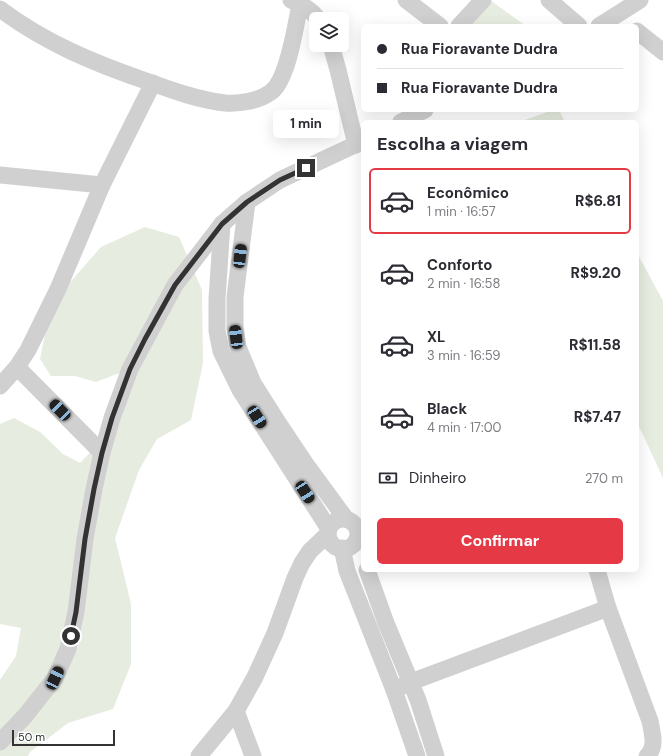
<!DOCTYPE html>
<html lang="pt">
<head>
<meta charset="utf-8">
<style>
	:root { --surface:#fff; --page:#f7f7f7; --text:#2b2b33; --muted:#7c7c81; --line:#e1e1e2; --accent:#e63946 }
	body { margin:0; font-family:"DM Sans",sans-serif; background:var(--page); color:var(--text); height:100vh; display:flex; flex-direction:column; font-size:15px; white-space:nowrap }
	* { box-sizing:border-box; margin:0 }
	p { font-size:13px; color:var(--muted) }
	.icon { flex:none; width:22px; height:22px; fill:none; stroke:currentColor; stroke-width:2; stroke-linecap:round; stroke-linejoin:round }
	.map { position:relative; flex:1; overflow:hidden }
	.side { position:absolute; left:361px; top:120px; width:278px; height:452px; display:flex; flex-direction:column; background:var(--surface); border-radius:6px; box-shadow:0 4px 16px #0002 }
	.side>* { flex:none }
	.top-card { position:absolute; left:361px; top:24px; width:278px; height:88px; border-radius:6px; box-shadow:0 4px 16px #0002; display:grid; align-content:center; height:88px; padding:0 16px; background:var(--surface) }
	.buttons { position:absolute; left:309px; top:12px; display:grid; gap:8px }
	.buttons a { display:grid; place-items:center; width:40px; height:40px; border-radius:6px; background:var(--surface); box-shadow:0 4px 16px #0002; font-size:20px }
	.scale { position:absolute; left:12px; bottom:10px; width:103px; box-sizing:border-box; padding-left:4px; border:2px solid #333; border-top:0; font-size:11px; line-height:14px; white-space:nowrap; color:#333; -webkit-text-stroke:3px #fff; paint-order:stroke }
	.end { position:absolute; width:18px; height:18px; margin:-9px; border:5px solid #333; background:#fff; box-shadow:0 0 0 2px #fff }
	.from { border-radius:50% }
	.bubble { position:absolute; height:28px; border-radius:6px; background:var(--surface); box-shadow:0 4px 16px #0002; font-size:13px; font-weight:700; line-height:28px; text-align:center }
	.car { position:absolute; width:12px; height:24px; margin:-12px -6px; border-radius:5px; box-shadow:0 0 3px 1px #0007; background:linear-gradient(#222 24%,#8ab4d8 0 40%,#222 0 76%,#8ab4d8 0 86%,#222 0) }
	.top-card b { display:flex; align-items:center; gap:14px; height:38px; font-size:15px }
	.top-card b+b { border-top:1px solid var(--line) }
	.top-card i { width:10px; height:10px; background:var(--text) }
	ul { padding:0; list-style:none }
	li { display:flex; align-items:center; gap:12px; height:66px; margin:0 8px 6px; padding:0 8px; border:2px solid transparent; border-radius:6px }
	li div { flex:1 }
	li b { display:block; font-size:15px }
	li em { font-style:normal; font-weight:700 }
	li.on { border-color:var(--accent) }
	li>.icon { width:36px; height:36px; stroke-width:1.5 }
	h2 { padding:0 16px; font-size:18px; line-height:48px }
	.pay { display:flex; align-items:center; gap:10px; height:44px; padding:0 16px; font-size:15px }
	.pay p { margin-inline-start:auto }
	.primary-button { display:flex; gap:8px; margin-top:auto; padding:8px 16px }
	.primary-button a { flex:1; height:46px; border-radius:6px; background:var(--accent); color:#fff; font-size:16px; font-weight:700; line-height:46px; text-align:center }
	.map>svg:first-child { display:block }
	.green { fill:#e6ecdf }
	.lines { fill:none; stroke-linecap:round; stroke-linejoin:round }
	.minor { stroke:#d0d0d0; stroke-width:17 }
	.route { stroke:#333; stroke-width:5 }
</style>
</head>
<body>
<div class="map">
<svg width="663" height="756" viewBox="0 0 663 756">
	<rect width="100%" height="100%" fill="#fff"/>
	<g class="green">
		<path d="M490,0L526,26H468Z"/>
		<path d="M553,110H559L565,122H519Z"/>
		<path d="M145,227L179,237L202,290L203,363L191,420L157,439L139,470L115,538L131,604V664L113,709L68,723L30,752L28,756H0V680L16,656L21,628L0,624V424L14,418L40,432L63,454L80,463L107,435L130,369L96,382L75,376H51L40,359L51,304L101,247Z"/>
		<path d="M637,253L663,301V478L637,422Z"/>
	</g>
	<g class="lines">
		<g class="minor">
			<path d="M291,0C301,4 312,10 318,19"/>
			<path d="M406,0L440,26"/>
			<path d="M549,0L579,26"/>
			<path d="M0,9C45,43 96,64 149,82C174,91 199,100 225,103C240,104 259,101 271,92C288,80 296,24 300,4"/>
			<path d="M459,26L483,0"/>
			<path d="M599,26L640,0"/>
			<path d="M637,31L663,52"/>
			<path d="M331,45L338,70L356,145"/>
			<path d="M401,122L425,110"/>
			<path d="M0,175L102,185"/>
			<path d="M247,202L235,297V327L238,347L253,383L279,424L305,463L346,519"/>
			<path d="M222,224L217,299V331L221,351L240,390L329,529"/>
			<path d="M17,367L102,453"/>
			<path d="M0,386L17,367L28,350L58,289L102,185L153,83"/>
			<circle cx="343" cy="534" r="15"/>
			<path d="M342,548L347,571L394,690L417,756"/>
			<path d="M367,570L386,623L418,700L436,756"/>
			<path d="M597,570L608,608L650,721C652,732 657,747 647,756"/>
			<path d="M394,690L411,682L608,608"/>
			<path d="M236,711L253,756"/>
			<path d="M0,742L25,716L55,678L68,649L76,612L85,539L94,489L102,453L112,418L130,369L175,285L222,224L247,202L280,180L363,141"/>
			<path d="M199,756L236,711L255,677L275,633L295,578L302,563L310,551L328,534"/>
		</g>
	</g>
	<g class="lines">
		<path class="route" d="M71,636L76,612L85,539L94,489L102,453L112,418L130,369L145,339L175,285L222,224L247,202L280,180L306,168"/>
	</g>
</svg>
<div class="buttons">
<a><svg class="icon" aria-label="layers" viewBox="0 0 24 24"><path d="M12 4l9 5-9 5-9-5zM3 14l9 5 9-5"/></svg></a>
</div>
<div class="scale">50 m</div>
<i class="end from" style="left:71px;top:636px"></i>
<i class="end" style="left:306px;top:168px"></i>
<div class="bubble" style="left:273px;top:110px;width:66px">1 min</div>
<i class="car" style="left:240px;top:256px;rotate:7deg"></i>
<i class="car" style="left:236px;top:337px;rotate:353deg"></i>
<i class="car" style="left:60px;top:410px;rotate:316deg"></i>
<i class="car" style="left:257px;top:417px;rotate:148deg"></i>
<i class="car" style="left:305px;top:492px;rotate:147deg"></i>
<i class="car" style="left:55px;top:678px;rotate:25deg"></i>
<div class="top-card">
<b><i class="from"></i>Rua Fioravante Dudra</b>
<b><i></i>Rua Fioravante Dudra</b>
</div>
<section class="side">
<h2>Escolha a viagem</h2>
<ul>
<li class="on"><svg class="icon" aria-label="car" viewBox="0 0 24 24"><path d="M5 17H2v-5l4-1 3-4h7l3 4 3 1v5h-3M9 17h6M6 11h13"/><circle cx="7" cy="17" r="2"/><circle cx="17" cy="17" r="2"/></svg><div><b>Econômico</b><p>1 min · 16:57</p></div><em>R$6.81</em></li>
<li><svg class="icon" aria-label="car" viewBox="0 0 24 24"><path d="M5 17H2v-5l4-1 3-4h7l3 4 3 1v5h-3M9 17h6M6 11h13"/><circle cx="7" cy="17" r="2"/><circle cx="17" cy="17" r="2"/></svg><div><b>Conforto</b><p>2 min · 16:58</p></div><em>R$9.20</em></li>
<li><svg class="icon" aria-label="car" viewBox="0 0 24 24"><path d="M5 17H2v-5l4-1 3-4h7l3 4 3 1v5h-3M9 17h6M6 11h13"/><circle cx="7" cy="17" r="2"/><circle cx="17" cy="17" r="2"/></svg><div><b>XL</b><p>3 min · 16:59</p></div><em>R$11.58</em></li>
<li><svg class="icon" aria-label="car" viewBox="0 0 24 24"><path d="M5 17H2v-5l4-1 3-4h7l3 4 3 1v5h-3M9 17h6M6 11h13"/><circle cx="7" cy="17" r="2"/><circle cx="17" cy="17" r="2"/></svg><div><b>Black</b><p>4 min · 17:00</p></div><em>R$7.47</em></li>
</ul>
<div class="pay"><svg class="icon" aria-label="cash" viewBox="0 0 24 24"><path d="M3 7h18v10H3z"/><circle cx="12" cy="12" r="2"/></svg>Dinheiro<p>270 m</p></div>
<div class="primary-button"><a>Confirmar</a></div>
</section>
</div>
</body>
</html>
